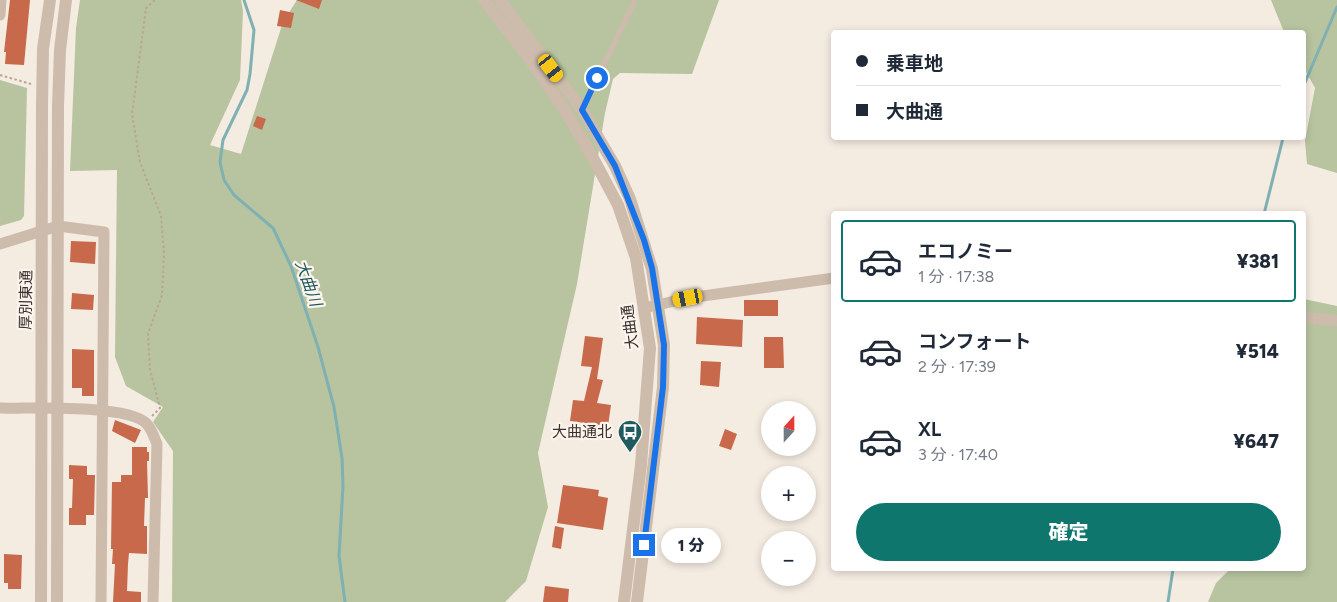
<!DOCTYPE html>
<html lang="ja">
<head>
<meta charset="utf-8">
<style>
	:root { --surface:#fff; --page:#f2f2f3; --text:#1f2937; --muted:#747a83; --line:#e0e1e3; --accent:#0f766e }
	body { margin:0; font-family:Figtree,"Noto Sans JP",sans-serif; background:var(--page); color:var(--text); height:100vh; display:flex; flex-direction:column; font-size:19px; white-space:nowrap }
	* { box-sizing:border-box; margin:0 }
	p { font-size:16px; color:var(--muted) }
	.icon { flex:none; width:28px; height:28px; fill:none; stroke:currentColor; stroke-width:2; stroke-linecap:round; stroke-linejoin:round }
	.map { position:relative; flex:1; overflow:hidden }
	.sheet { position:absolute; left:831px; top:211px; width:475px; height:360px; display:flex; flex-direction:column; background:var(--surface); border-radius:5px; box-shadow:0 2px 8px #0003 }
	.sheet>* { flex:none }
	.banner { position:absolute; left:831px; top:30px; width:475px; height:110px; border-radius:5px; box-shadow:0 2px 8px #0003; display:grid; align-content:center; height:110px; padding:0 25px; background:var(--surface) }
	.needle { width:32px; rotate:21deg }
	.buttons { position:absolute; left:761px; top:401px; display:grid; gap:10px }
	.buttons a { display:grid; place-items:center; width:55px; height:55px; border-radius:50%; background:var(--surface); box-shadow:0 2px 8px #0003; font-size:25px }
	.end { position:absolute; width:22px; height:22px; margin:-11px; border:6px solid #1a73e8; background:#fff; box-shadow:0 0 0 2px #fff }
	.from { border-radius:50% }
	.bubble { position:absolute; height:35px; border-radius:18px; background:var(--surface); box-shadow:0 2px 8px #0003; font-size:16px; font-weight:800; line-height:35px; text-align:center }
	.car { position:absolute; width:15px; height:30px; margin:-15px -8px; border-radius:6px; box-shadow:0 0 4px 1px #0007; background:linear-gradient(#f5c518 24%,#345 0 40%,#f5c518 0 76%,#345 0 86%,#f5c518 0) }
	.banner b { display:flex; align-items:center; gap:18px; height:48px; font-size:19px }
	.banner b+b { border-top:1px solid var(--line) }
	.banner i { width:12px; height:12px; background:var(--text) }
	ul { padding:9px 0 0; list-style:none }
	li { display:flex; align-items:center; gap:15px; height:82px; margin:0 10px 8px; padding:0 15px; border:2px solid transparent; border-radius:5px }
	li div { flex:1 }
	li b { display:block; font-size:19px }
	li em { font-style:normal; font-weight:800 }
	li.selected { border-color:var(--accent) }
	li>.icon { width:45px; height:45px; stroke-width:1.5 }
	.cta { display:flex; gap:10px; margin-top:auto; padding:10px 25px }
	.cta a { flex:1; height:58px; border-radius:30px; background:var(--accent); color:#fff; font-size:20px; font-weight:800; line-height:58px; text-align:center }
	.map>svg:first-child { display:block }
	.green { fill:#b8c4a0 }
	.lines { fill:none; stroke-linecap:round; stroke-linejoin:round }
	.stream { stroke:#7fb0b2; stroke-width:3 }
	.building { fill:#c8694b }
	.path { stroke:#b9a596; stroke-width:2; stroke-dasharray:2.5 2.5; stroke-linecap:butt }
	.service { stroke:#cdbbac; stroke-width:5.5 }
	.minor { stroke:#cdbbac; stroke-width:11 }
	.tertiary { stroke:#cdbbac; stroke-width:12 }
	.route { stroke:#1a73e8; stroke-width:6 }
	.labels { text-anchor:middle; stroke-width:4.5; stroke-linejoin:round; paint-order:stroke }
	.street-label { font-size:15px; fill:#3b302b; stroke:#fbf5ee }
	.poi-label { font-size:15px; fill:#3b302b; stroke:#fbf5ee; text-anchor:end }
	.water-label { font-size:16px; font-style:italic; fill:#1f5a5e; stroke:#fbf5ee }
</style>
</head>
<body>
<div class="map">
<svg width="1337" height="602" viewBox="0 0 1337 602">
	<rect width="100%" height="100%" fill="#f4ebe1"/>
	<g class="green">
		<path d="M80,0H241L243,11L240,80L210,145L241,154L283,22L297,0H719L692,74L620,73L613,79L605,113L577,284L538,453L548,507L526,581L505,602H172L173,451L153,422L163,407L126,386L115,357L117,170L70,171L76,28Z"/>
		<path d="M1271,0H1337V173L1307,164L1305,141L1315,88L1304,68V32H1284Z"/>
		<path d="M0,80L27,88L24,216L21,220L0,226Z"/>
		<path d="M1304,299L1337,306V602H1208L1216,583L1230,569H1304Z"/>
	</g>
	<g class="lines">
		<g class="stream">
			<path d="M244,0L254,30L250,74L247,90L223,140L220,162L224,180L234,195L273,228L291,266L318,347L334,407L342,458L343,486L339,556L345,602"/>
			<path d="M1304,85L1337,7"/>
			<path d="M1264,214L1283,138"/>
			<path d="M1168,602L1173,569"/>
		</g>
	</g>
	<g class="building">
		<path d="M10,0H30L24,65L5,64L6,52H4Z"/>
		<path d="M296,0H322L319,9Z"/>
		<path d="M280,10L294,13L291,28L277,26Z"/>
		<path d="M257,116L266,119L262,130L253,126Z"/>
		<path d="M71,241L96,242L95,264L70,262Z"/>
		<path d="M72,293L94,295L93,310L71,309Z"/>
		<rect x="744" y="300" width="34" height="16"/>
		<path d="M697,317L743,320L742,347L696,344Z"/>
		<path d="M585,336L603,338L597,379L603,380L597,403L611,405L608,426L570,421L573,400L584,401L592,367L581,366Z"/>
		<path d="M764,337H783L784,368H764Z"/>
		<path d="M72,349L94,350V396H82V388H72Z"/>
		<path d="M701,361L721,362L719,387L700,385Z"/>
		<path d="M115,420L141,430L135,443L112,431Z"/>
		<path d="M725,429L737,434L731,450L719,446Z"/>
		<path d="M132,447H147V452H149V461H147L148,498H145L144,526H147V554L129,553L128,564L127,591L141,592V602H113L115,564H112L113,549H111L112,482H121V475H132Z"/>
		<path d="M69,465L87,466V475H95L94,515H86V525H69V508H72L73,479H69Z"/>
		<path d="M563,485L599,490L598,496L608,498L603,530L557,523Z"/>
		<path d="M555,526L564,528L561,549L552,547Z"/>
		<path d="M4,554L22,555L21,589H8V583H4Z"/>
		<path d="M545,586L569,589L568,602H543Z"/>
	</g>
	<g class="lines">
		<g class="path">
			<path d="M0,75L31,84"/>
			<path d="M152,416L160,408L150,369L148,334L162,295L164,253L161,216L140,162L132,114L146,8L155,0"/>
		</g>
		<path class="service" d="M582,110L635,0"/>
		<g class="minor">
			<path d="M0,15L1,0"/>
			<path d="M0,244L58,226L104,232L101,602"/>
			<path d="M644,308L688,298L834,278"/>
			<path d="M1304,317L1337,321"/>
			<path d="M0,408C32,409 124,404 146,423C152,429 154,437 157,444L153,602"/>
		</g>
		<g class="tertiary">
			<path d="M484,0L529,58L564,109L593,158L618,205L636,258L650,348L641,465L624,602"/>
			<path d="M500,0L582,110L615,166L630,199L652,269L664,345L663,387L637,602"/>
			<path d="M41,602L42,106L43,49L50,0"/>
			<path d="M57,602L58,106L60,50L66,0"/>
		</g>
	</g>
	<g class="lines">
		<path class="route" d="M597,78L582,110L615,166L644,240L652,268L664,345L663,387L644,545"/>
	</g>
	<defs>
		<symbol id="bus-pin" viewBox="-11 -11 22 30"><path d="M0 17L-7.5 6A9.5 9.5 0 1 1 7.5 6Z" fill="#1f5a5e" stroke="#fbf5ee"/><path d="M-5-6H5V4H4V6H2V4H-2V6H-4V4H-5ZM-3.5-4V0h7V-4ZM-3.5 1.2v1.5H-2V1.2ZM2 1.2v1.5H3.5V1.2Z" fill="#fff"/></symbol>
	</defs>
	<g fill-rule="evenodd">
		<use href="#bus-pin" x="616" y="418" width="28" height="38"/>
	</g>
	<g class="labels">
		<g class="street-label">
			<text transform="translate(26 300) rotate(-89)" y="5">厚別東通</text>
			<text transform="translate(630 327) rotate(-97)" y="5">大曲通</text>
		</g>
		<g class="poi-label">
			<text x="612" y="437">大曲通北</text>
		</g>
		<g class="water-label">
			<text transform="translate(309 283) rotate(70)" y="6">大曲川</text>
		</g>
	</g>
</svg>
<div class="buttons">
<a><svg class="needle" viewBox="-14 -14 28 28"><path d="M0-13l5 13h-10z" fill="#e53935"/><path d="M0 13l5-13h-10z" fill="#747a83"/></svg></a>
<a>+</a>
<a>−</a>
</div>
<i class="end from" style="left:597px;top:78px"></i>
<i class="end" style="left:644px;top:545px"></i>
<div class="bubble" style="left:661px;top:528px;width:60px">1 分</div>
<i class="car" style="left:551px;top:68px;rotate:143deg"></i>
<i class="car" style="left:688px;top:298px;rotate:259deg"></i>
<div class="banner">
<b><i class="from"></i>乗車地</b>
<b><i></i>大曲通</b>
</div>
<section class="sheet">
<ul>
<li class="selected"><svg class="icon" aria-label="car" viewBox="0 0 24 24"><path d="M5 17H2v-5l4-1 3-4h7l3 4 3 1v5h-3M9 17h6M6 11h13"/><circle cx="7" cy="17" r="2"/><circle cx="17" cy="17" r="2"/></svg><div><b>エコノミー</b><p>1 分 · 17:38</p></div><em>¥381</em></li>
<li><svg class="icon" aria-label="car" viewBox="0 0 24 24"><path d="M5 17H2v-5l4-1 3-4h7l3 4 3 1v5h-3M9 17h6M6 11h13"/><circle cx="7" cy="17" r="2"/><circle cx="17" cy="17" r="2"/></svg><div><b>コンフォート</b><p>2 分 · 17:39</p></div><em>¥514</em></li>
<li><svg class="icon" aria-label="car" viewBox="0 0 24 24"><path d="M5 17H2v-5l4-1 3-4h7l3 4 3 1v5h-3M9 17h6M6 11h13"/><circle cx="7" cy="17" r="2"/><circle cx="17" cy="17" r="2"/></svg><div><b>XL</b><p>3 分 · 17:40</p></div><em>¥647</em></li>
</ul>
<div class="cta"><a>確定</a></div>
</section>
</div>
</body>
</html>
